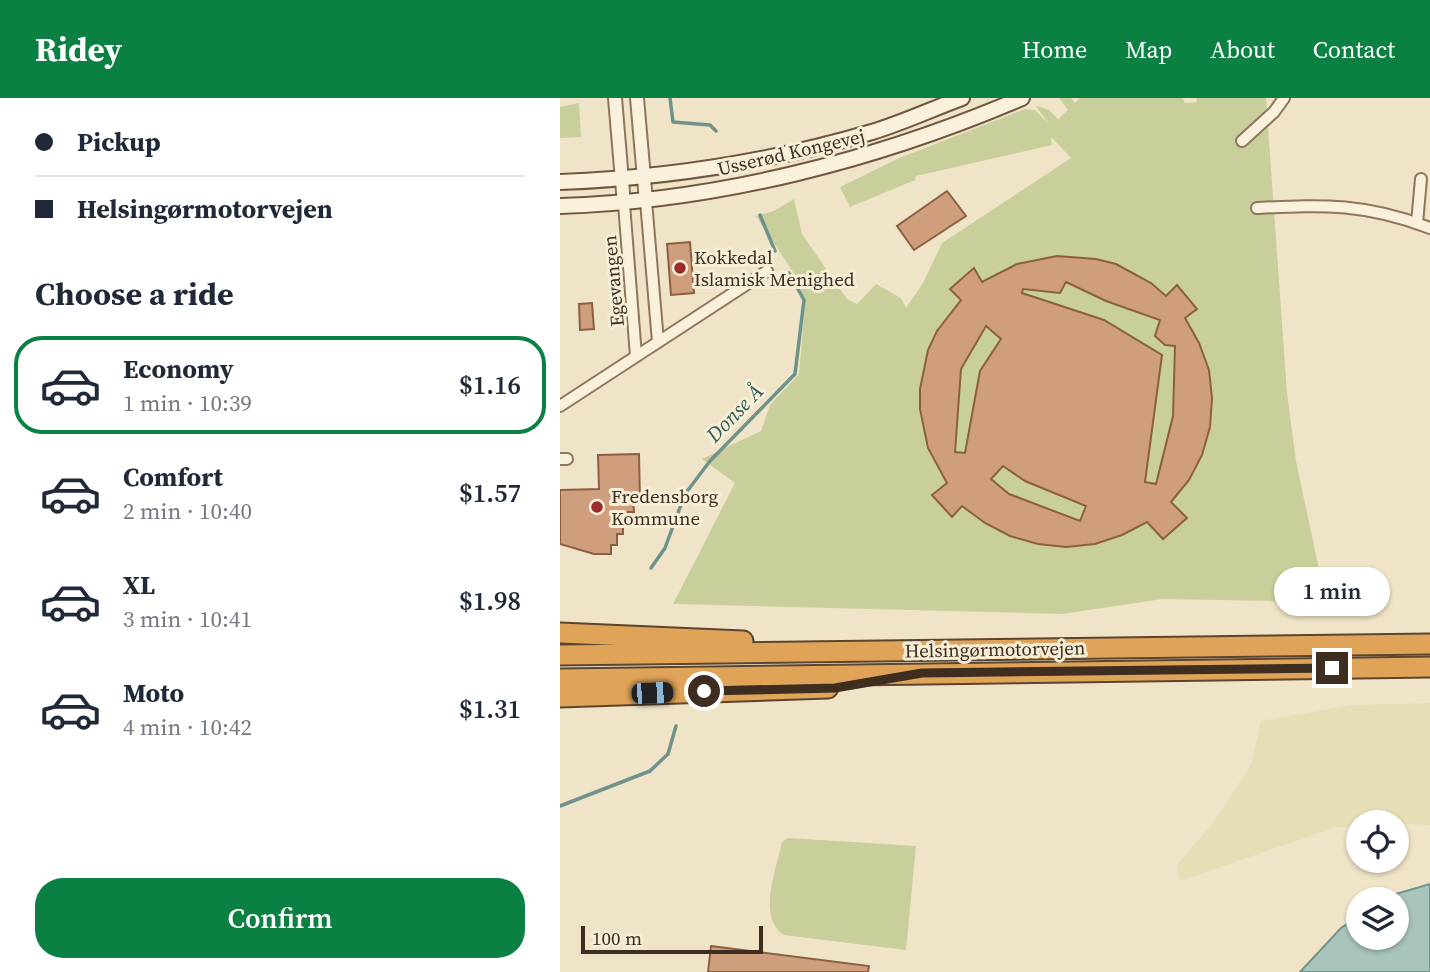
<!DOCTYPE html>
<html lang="en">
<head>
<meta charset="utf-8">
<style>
	:root { --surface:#fff; --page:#f2f2f3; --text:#1f2937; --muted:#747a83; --line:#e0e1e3; --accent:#0b8043 }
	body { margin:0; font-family:"Source Serif 4",serif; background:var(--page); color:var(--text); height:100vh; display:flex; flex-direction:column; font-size:26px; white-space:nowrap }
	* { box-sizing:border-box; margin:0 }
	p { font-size:23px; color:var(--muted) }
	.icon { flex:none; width:38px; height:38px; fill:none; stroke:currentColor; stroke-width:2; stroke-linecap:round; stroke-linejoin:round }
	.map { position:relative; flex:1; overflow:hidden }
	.details { display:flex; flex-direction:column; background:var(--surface); width:560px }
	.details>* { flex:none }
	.top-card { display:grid; align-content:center; height:154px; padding:0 35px; background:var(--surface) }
	.tools { position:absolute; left:786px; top:712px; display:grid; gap:14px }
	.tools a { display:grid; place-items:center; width:63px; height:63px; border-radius:50%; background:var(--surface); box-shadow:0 2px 5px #0004; font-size:35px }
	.scale { position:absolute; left:21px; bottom:18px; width:182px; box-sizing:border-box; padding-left:7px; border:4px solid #3d2e20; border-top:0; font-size:19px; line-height:24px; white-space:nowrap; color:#3d2e20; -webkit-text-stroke:5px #f7eed8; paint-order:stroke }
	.end { position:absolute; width:32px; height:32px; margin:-16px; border:9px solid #3d2e20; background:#fff; box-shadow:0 0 0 4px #fff }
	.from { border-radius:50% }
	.bubble { position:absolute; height:49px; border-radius:24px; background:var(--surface); box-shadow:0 2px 5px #0004; font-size:23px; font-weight:600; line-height:49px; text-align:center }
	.car { position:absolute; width:21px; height:42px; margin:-21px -10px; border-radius:9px; box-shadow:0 0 5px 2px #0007; background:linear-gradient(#222 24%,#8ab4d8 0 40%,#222 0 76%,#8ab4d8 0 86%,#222 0) }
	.top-card b { display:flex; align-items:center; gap:24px; height:66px; font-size:26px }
	.top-card b+b { border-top:2px solid var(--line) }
	.top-card i { width:18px; height:18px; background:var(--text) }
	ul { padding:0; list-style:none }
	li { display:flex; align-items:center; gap:21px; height:98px; margin:0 14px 10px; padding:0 21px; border:4px solid transparent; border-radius:28px }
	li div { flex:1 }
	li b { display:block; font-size:26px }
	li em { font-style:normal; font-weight:600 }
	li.on { border-color:var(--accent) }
	li>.icon { width:63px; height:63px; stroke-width:1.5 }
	h2 { padding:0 35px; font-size:32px; line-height:84px }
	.action { display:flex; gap:14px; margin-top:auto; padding:14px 35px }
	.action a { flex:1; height:80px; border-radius:28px; background:var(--accent); color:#fff; font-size:28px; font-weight:600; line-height:80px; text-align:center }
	header { display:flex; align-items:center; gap:42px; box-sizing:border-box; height:98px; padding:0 35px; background:var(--accent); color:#fff }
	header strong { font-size:33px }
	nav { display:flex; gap:38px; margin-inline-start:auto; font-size:24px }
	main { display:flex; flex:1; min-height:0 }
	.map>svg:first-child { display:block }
	.farmland { fill:#e6deb5 }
	.green { fill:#c9cf9b }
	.water { fill:#a9c4bc; stroke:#6f938a; stroke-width:2 }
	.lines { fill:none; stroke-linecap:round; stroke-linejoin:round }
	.stream { stroke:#6f938a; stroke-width:3.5 }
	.building { fill:#cf9f7d; stroke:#8d5f41; stroke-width:2; fill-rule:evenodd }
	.minor-casing { stroke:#8d765c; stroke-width:14 }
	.tertiary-casing { stroke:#8d765c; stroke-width:16 }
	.secondary-casing { stroke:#6f573f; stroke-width:18 }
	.motorway-casing { stroke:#5b4430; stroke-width:23 }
	.minor { stroke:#faf1dc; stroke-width:10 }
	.tertiary { stroke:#faf1dc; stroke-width:12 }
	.secondary { stroke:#faf1dc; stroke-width:14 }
	.motorway { stroke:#e0a458; stroke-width:19 }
	.route { stroke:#3d2e20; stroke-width:9 }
	.poi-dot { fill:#9e2a2b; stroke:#f7eed8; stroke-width:2.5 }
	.labels { text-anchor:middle; stroke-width:6; stroke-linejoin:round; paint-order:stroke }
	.street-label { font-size:19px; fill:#3d2e20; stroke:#f7eed8 }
	.poi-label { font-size:19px; fill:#3d2e20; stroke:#f7eed8; text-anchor:start }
	.water-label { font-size:21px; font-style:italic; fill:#2f5d5a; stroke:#f7eed8 }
</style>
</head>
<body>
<header>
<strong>Ridey</strong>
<nav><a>Home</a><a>Map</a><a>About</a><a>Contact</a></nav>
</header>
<main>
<section class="details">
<div class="top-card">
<b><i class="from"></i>Pickup</b>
<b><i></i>Helsingørmotorvejen</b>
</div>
<h2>Choose a ride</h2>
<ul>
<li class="on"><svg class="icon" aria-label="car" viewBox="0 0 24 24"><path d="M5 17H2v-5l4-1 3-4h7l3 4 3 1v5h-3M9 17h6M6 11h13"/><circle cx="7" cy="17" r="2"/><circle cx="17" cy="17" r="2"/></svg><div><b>Economy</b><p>1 min · 10:39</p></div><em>$1.16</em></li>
<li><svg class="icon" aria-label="car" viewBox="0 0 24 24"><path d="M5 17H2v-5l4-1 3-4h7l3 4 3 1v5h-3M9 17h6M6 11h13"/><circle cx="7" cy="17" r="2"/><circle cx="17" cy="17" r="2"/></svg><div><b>Comfort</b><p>2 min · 10:40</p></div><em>$1.57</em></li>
<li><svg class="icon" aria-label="car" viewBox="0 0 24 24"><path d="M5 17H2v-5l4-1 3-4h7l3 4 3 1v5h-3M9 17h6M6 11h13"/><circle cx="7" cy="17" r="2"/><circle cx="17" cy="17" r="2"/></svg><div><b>XL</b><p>3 min · 10:41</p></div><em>$1.98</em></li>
<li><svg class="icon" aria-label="car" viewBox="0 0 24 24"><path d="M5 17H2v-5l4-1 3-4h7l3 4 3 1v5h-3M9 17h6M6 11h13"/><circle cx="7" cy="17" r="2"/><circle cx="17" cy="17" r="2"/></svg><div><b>Moto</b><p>4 min · 10:42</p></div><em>$1.31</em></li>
</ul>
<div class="action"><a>Confirm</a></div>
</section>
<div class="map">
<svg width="870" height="874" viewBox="0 0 870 874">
	<rect width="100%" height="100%" fill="#f0e4c8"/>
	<path class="farmland" d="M870,605V727L798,724V729H776L620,783L617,767L650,729L691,667L701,623L791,607Z"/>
	<g class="green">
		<path d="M499,0H511L515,5L520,0H623L625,5L637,4L636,0H706L727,295L736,363L766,504L603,501L502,516L113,506L175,385L142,361L201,333L210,307L239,276L245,208L237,180L196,118L214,113L234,101L242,136L287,201L297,206L316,186L341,200L346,210L363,185L382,145L511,60L491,39L492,47L356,78L355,82L290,109L280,89L337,61L465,11L475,12L489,26L475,7L489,12L498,21L508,12Z"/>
		<path d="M19,5L21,39L0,40V9Z"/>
		<path d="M228,740L356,748L346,852L224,837C196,819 217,770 222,744Z"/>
	</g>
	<path class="water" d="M870,786V874H740L781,830L798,819V840H836V802L826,801L836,796Z"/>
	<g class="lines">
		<g class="stream">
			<path d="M110,0L113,24L150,27L156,33"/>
			<path d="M200,117L215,153"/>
			<path d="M91,470L105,450L125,396L150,363L235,276L244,202L229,175"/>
			<path d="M0,708L90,673L108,656L116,628"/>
		</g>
	</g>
	<g class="building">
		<path d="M387,93L406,118L354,152L337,128Z"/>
		<path d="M130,144L134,195L111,197L107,146Z"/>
		<path d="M497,158L536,161L556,166L591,185L606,198L617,187L637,211L625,220L639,245L649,272L652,300L650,329L642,357L629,382L611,404L627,420L603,441L587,424L562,437L535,446L506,449L478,446L450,438L425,425L402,408L392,419L372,397L387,385L368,350L360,311V291L368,252L377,233L401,202L390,191L414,170L422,184L457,166ZM506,184L546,203L600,222L595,238L605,247L615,248L613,318L596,386L585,384L602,257L544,222L462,195L463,191L500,195ZM426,228L441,241L420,273L405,355L395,354L401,271ZM443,368L465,383L526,408L520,423L449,396L431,381Z"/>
		<path d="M32,205L34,231L20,232L19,206Z"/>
		<path d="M79,356L80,403H73L74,414H68V425H63V436H57V447H51V456H34L0,446V392L39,391L38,357Z"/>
		<path d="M151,848L309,868L308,874H148Z"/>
	</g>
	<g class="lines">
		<defs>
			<g id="minor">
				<path d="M682,43L714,14L724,0"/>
				<path d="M86,103L98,244"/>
				<path d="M64,106L76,258"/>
				<path d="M697,110C765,107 804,105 870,130"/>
				<path d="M857,125L861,81"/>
				<path d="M0,308L207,173"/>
				<path d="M0,361H7"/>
			</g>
			<g id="tertiary">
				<path d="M55,0L64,106"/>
				<path d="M77,0L86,103"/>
			</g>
			<g id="secondary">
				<path d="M0,84C106,80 210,64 312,34C342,25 372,11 402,0"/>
				<path d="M0,108C158,103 317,62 462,0"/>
			</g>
			<g id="motorway">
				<path d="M0,535L183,543"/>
				<path d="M0,557L870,546"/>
				<path d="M0,581L870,569"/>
				<path d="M0,599L268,590"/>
			</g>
		</defs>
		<use href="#minor" class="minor-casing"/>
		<use href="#tertiary" class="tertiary-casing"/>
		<use href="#secondary" class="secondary-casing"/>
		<use href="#motorway" class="motorway-casing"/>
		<use href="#minor" class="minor"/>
		<use href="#tertiary" class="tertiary"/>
		<use href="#secondary" class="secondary"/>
		<use href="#motorway" class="motorway"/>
	</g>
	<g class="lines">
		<path class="route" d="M144,593L275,590L362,575L772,570"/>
	</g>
	<g class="poi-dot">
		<circle cx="120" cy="170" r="7"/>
		<circle cx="37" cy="409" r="7"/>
	</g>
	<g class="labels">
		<g class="street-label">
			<text transform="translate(231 54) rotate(-13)" y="7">Usserød Kongevej</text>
			<text transform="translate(53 183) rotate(-95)" y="7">Egevangen</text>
			<text transform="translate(435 551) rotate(-1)" y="7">Helsingørmotorvejen</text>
		</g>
		<g class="poi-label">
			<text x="134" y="166">Kokkedal<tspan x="134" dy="22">Islamisk Menighed</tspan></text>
			<text x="51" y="405">Fredensborg<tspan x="51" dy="22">Kommune</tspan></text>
		</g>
		<g class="water-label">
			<text transform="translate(175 315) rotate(-46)" y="7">Donse Å</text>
		</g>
	</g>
</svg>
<div class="tools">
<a><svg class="icon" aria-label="locate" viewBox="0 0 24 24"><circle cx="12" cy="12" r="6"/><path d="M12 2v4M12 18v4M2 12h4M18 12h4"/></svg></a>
<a><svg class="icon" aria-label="layers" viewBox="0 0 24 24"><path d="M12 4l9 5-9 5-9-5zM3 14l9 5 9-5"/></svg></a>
</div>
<div class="scale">100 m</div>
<i class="end from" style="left:144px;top:593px"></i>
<i class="end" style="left:772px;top:570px"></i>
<div class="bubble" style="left:714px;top:469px;width:116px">1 min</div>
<i class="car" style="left:92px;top:595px;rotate:88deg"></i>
</div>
</main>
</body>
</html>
